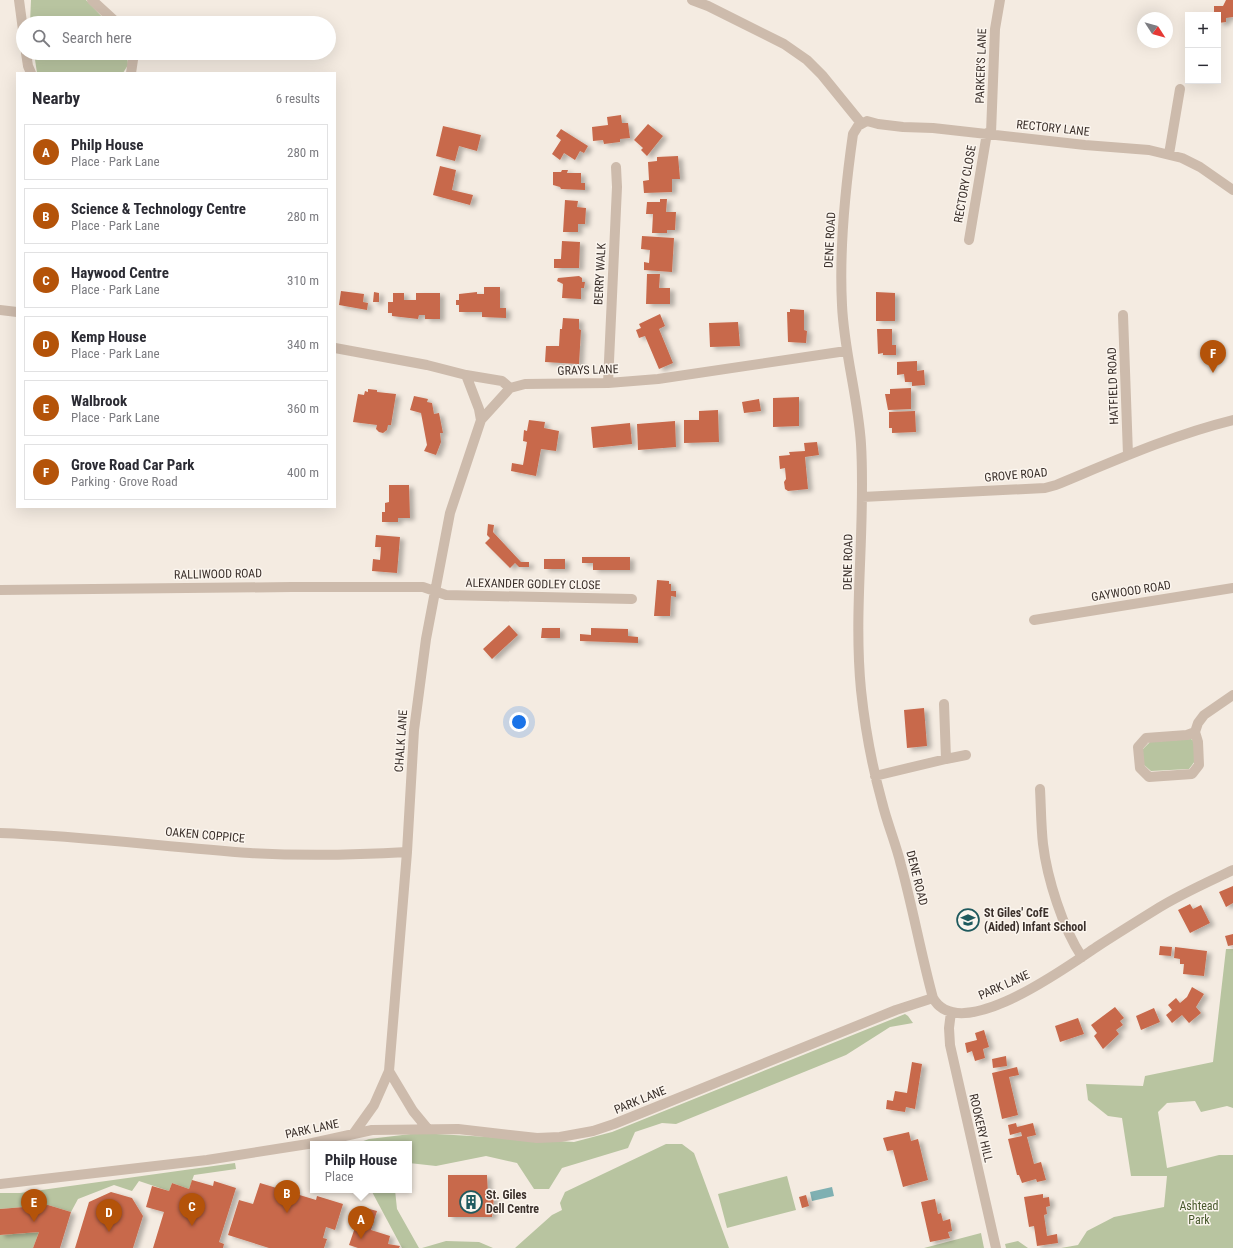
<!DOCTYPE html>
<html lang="en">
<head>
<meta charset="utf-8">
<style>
  :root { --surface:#fff; --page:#f2f2f3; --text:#2b2b33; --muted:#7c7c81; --line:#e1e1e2; --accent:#b45309 }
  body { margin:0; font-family:"Roboto Condensed",sans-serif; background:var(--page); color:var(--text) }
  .controls { position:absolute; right:12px; top:12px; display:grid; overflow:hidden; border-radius:0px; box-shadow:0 4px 16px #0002 }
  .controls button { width:36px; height:36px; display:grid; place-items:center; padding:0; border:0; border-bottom:1px solid var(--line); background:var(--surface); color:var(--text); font:20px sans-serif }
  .compass { position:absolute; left:1137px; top:12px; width:36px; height:36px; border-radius:50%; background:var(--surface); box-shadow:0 4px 16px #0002; rotate:126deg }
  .you { position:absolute; left:519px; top:722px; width:14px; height:14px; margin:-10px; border:3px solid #fff; border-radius:50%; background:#1a73e8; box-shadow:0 0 0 6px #1a73e833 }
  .badge { display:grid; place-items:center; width:26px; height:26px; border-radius:50%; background:var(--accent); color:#fff; font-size:13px; font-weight:700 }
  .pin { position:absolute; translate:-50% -33px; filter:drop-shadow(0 1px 2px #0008) }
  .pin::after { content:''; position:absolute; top:21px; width:14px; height:12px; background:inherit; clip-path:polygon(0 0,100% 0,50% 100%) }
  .popup { position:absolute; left:310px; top:1141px; width:102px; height:52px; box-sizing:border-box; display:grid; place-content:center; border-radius:0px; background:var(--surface); filter:drop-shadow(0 1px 3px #0005); font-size:13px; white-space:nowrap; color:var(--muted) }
  .popup b { font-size:15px; color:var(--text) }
  .popup::after { content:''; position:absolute; left:50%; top:100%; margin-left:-8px; border:8px solid transparent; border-top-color:var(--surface) }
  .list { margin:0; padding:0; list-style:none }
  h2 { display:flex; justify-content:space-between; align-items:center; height:52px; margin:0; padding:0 16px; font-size:17px }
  h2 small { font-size:13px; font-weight:400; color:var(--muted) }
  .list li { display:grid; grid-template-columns:26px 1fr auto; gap:12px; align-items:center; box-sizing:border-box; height:56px; margin:0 8px 8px; padding:0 8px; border:1px solid var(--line); border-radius:0px }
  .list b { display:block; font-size:15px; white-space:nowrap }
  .list p { margin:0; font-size:13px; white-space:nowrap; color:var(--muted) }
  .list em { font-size:13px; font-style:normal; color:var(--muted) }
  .icon { flex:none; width:22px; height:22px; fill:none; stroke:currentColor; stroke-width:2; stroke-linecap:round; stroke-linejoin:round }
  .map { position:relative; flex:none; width:1233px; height:1248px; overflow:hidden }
  .search { position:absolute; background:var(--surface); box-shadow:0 4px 16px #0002; left:16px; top:16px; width:320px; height:44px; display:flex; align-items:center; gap:10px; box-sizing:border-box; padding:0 14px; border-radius:22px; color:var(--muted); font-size:15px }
  .panel { position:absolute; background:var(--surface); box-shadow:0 4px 16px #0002; left:16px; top:72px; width:320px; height:436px; border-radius:0px }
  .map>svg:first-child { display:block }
  .green { fill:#b8c4a0 }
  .water { fill:#7fb0b2 }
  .building { fill:#c8694b; filter:url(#shadow) }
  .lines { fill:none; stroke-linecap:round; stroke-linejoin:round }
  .street { stroke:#cdbbac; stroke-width:10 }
  .labels { text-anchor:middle; stroke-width:3; stroke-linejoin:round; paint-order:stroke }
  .street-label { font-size:12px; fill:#3b302b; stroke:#fbf5ee }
  .poi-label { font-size:12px; font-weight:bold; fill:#3b302b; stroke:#fbf5ee; text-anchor:start }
  .park-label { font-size:12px; fill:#4a5a2e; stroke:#fbf5ee }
</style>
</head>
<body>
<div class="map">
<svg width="1233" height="1248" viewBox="0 0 1233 1248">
  <defs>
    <filter id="shadow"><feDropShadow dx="4.5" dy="2.5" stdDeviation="2" flood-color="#0004"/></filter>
  </defs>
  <rect width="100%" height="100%" fill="#f4ebe1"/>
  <!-- green -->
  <path class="green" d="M31,0H86L108,23H30Z
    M34,53H127L128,65L123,73H37Z
    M1191,739L1194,741L1195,761L1189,769L1151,771L1143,764L1142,750L1150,742Z
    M1226,949H1233V1108L1227,1106L1201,1112L1195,1101L1167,1103L1158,1112L1167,1168L1219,1155H1233V1248H1061L1078,1245L1087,1231L1114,1217L1164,1207L1167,1176H1131L1122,1118L1108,1116L1088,1100L1086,1084L1143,1086L1145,1076L1213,1062Z
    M905,1014L908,1016L913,1023L890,1027L846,1055L676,1124L662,1123L635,1132L628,1148L562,1168L549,1189H534L517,1163L486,1156L436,1166L409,1163V1144H355L369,1139L419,1133L574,1142L612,1132Z
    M666,1144H682L694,1153L729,1248H515L552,1215L562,1210L560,1203L565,1192Z
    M235,1163L236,1169L194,1175L189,1189L172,1183L169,1191L139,1181L132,1191L114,1185L78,1199L71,1212L48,1205L0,1209V1193H20Z
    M787,1176L796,1210L727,1228L718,1194Z
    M371,1190H395L397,1209L419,1248H402Z
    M39,1232L33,1248H0V1235Z
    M981,1233L984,1248H924Z
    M446,1241L479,1242L493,1248H422Z
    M1018,1241L1028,1248H1006L1005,1244Z"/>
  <!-- water -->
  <path class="water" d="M832,1187L834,1196L812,1201L810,1192Z"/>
  <!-- building -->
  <path class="building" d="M1226,0H1233V17L1226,18V22L1218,23V15H1214V6H1223Z
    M621,115L622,123H628L630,138L620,139V142L604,144L603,140L593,141L592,127L608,125L607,117Z
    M648,124L663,136L647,156L641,150L643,148L634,140Z
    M443,126L481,135L477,151L459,146L455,161L436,156Z
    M561,129L588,146L584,153L580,151L575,160L564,153L560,160L552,154L561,140L556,136Z
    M678,156L680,179H672V192L644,193L643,181L649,180L648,162L657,161V157Z
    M440,166L456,170L452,190L473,195L470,205L433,195Z
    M562,170H568L567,173H581V183H585V190L561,189L560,187L553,185V172H561Z
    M660,199H667L666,212H676L675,230H667V233H652L653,214H646L647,202H660Z
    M565,200L578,201L577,207L586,208L585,224H578V232H563Z
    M642,236L674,238L672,272L644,270V262L649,263L650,250L641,249Z
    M562,241L580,242L579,268H554V259H561Z
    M647,274H660L659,288H670V304H646Z
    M579,276L582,278V282H585L584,288H581V299L562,298L563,284L557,281L558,278Z
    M484,287H500V308H506V318L482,317V312H459V305H456V300H459V294L477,292V294H484Z
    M341,291L364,294L363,302L368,303L367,310L339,305Z
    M374,292L379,293V302H373Z
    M876,292L895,293V321H876Z
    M393,293H404V300H416V293H440V319H425V315H419L418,319L392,316V313H388V302H393Z
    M790,309L804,310V330L807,331L806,343L788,342L787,312H790Z
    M660,314L665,326L659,329L673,363L659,369L645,336L639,338L636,330L641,328L639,324Z
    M563,318L579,319V329L581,330L579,364L545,362L546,346H559L560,329H562Z
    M738,322L740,346L710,347L709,323Z
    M877,329H892V345H896V355H883V353L878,354Z
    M917,361V371L924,370L925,385L912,386V382H905L904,374L897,375V362Z
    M911,388V409L888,410L885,394H890V389Z
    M368,389L377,390V392L396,394L391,425H388L387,430L383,433L379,432L376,429L377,425L353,422L358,394L364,395L365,391L368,392Z
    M414,396L428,399L427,402L432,403L434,414L439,413L443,433H440L441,442L436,455L424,451L427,445L421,413L410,410Z
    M799,397V426L773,427V398Z
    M759,399L761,411L744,413L742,402Z
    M718,410L719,442L684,443V420H699V411Z
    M915,411L916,432L892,433V428H889V412Z
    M529,420L545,422L544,428L559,431L556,451L541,449L536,476L511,471L512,463L523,465L527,442L523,441L524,430L527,431Z
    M675,421L676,447L638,450L637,424Z
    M630,423L632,444L593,448L591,427Z
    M817,442L819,455L805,457L808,489L788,491L785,489L784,482L786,479L785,468L780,469L779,456L790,455L789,452L805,451L804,443Z
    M389,485H409L410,518H398V522H382V512H385V503L389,502Z
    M488,524L494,525L493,532L521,562H529V567H519L515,563L510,568L485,543L490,538L487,535Z
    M376,535L400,537L397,573L372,571L373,559L380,560L381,547H375Z
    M582,557H630V570H593V563H582Z
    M544,559H565V569H544Z
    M657,580L669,581V584H671V591H676V597L671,596L670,616H654Z
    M509,625L518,635L492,659L483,649Z
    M542,628H560V638H541Z
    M591,628L628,629V636L638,637V643L580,641V634L591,635Z
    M924,708L927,746L907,748L904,710Z
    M1233,886V903L1226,907L1219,892Z
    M1190,904L1193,909L1201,905L1210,923L1190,933L1178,910Z
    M1233,934V945L1228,946L1225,936Z
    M1160,946L1172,947L1171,956L1159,955Z
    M1175,947L1207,951L1204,976L1183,974L1184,964H1180V959L1174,958Z
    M1192,987L1204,994L1196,1007L1201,1013L1189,1023L1182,1015L1172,1023L1166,1015L1172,1010L1168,1005L1176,998L1180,1003L1187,997Z
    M1115,1007L1124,1018L1120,1021L1123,1025L1116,1030L1119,1034L1103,1049L1094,1036L1097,1033L1091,1025Z
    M1154,1008L1160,1022L1141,1030L1136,1016Z
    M1078,1018L1084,1034L1060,1042L1055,1026Z
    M984,1030L989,1047L983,1049L985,1058L975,1061L972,1051L967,1053L965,1043L977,1040L975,1033Z
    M1006,1056L1007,1066L993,1068L992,1059Z
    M912,1062L922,1064L915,1109L906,1107L905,1112L886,1109L887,1100L893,1101L895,1091L907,1093Z
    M1017,1067L1019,1075L1009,1077L1018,1115L1002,1119L992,1073Z
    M1016,1123L1017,1127L1033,1123L1036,1135L1027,1137L1034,1164L1041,1162L1046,1180L1037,1182L1036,1179L1022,1183L1019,1175H1017L1008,1139L1022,1136L1021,1132L1010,1135L1008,1125Z
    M909,1132L911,1141L918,1139L928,1180L903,1187L893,1150L887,1151L883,1138Z
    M448,1175H487L488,1195L494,1196L492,1217H448Z
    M192,1180L213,1186L214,1181L236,1188L219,1242L224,1244L223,1248H153L164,1212L146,1207L152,1186L169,1191L172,1183L189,1189Z
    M260,1183L316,1200L317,1196L343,1204L335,1230L326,1227L323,1238L327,1239L324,1248H269L228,1235L239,1200L253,1204Z
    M111,1192L132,1198L143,1216L133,1248H75L89,1202Z
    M1043,1194V1198L1049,1197L1050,1206L1046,1207L1047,1214L1044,1215L1047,1236L1057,1234L1058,1243L1037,1246L1034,1226L1029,1227L1024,1197Z
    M806,1195L809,1206L802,1208L799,1197Z
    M935,1199L938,1214L941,1213L943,1221L950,1219L952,1231L948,1232L950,1238L930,1242L921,1202Z
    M48,1205L71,1212L60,1248H33L39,1232L0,1235V1209Z
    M362,1207L377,1211L371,1230L390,1236L388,1244L400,1246L399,1248H358L349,1245Z"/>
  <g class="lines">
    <!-- street -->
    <path class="street" d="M19,0L23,30
      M92,0L117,23
      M692,0L708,6L784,44L807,60L822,75L861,123
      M26,53L28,66L31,73
      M131,73L134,53
      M991,133L995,29L1000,0
      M1169,154L1180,89
      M1233,190L1200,167L1182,158L1149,150L1085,145L933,128L903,127L878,124L867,121L858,126L853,134C845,190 839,248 842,305C844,352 858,397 861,444C866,526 853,608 861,690C865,728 872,766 882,802C887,823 896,844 901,865C913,909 921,954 933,998C960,1046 1068,966 1098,946C1118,933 1139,920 1160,907C1183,893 1208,882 1233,870
      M969,240L987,133
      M0,310L17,312
      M1123,315L1128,455
      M335,348L427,365L466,375L502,381L510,388
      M466,375L479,409L481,420
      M608,383L617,187L616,167
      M510,388L525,384L608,383L658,379L846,351
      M862,497L1045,488L1056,485C1114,461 1172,435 1233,420
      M0,590L292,587H423L446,595L632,599
      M1034,620L1233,588
      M1195,732L1187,735L1146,738L1138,747L1140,768L1149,777L1192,774L1199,765L1198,742L1195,732L1198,723L1204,715L1233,695
      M946,759L966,755
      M875,776L946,759L944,704
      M1040,789C1041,807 1041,826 1043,844C1047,878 1063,929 1082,957
      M0,833C84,836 167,847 250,853C302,856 356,855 407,852
      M951,1012L949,1028L950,1045L996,1248
      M427,1128L413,1111L389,1071L407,852L414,730L426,639L450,513L481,420L510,388
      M354,1133L374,1105L389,1071
      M0,1184L207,1160L308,1144L372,1130L458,1129L537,1138L560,1137L593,1131L614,1124L896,1010L933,998"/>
  </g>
  <!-- icons -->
  <defs>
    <g id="school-ring" transform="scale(1.15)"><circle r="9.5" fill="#fbf5ee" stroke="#1f5a5e" stroke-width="1.5"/><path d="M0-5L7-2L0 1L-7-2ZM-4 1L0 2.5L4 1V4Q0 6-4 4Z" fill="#1f5a5e"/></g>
    <g id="building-ring" transform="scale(1.15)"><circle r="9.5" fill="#fbf5ee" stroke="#1f5a5e" stroke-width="1.5"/><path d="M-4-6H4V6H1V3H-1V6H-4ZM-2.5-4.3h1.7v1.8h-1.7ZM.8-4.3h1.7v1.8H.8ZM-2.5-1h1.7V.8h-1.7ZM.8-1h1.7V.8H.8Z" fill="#1f5a5e"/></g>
  </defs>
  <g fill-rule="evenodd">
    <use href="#school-ring" x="968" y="920"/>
    <use href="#building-ring" x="471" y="1202"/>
  </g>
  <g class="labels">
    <!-- street labels -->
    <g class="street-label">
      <text transform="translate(981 66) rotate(-88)" y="4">PARKER'S LANE</text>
      <text transform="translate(1053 128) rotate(6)" y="4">RECTORY LANE</text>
      <text transform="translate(965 184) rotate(-80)" y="4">RECTORY CLOSE</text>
      <text transform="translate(830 240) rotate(-87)" y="4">DENE ROAD</text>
      <text transform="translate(600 274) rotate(-87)" y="4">BERRY WALK</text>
      <text transform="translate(588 370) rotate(-2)" y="4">GRAYS LANE</text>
      <text transform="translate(1113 386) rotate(-92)" y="4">HATFIELD ROAD</text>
      <text transform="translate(1016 475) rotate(-5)" y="4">GROVE ROAD</text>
      <text transform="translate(848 562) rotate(-89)" y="4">DENE ROAD</text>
      <text transform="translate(218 574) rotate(-1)" y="4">RALLIWOOD ROAD</text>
      <text transform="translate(533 584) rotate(1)" y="4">ALEXANDER GODLEY CLOSE</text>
      <text transform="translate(1131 591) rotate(-9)" y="4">GAYWOOD ROAD</text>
      <text transform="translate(401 741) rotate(-86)" y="4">CHALK LANE</text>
      <text transform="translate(205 835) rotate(5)" y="4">OAKEN COPPICE</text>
      <text transform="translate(917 878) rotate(76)" y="4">DENE ROAD</text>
      <text transform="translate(1004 985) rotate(-24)" y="4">PARK LANE</text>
      <text transform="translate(640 1100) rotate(-22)" y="4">PARK LANE</text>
      <text transform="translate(981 1128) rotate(77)" y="4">ROOKERY HILL</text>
      <text transform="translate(312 1129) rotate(-12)" y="4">PARK LANE</text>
    </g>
    <!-- poi labels -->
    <g class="poi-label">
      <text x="984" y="917">St Giles' CofE<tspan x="984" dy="14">(Aided) Infant School</tspan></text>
      <text x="486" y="1199">St. Giles<tspan x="486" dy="14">Dell Centre</tspan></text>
    </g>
    <!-- park labels -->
    <g class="park-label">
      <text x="1199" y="1210">Ashtead<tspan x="1199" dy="14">Park</tspan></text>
    </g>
  </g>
</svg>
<div class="controls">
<button>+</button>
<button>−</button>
</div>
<svg class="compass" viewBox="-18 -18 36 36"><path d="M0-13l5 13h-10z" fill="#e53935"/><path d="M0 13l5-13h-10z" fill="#7c7c81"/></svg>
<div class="you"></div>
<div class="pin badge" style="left:361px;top:1239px">A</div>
<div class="popup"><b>Philp House</b>Place</div>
<div class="pin badge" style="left:287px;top:1213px">B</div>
<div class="pin badge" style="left:192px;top:1226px">C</div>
<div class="pin badge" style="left:109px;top:1232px">D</div>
<div class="pin badge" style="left:34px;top:1222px">E</div>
<div class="pin badge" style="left:1213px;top:373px">F</div>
<div class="search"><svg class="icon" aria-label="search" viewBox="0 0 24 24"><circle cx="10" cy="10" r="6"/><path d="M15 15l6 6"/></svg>Search here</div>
<section class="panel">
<h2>Nearby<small>6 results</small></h2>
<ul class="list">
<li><span class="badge">A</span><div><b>Philp House</b><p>Place · Park Lane</p></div><em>280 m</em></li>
<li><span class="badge">B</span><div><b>Science &amp; Technology Centre</b><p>Place · Park Lane</p></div><em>280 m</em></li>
<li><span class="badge">C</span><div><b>Haywood Centre</b><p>Place · Park Lane</p></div><em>310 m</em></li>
<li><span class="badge">D</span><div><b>Kemp House</b><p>Place · Park Lane</p></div><em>340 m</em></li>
<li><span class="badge">E</span><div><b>Walbrook</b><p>Place · Park Lane</p></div><em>360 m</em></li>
<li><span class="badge">F</span><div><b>Grove Road Car Park</b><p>Parking · Grove Road</p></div><em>400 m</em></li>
</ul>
</section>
</div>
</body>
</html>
